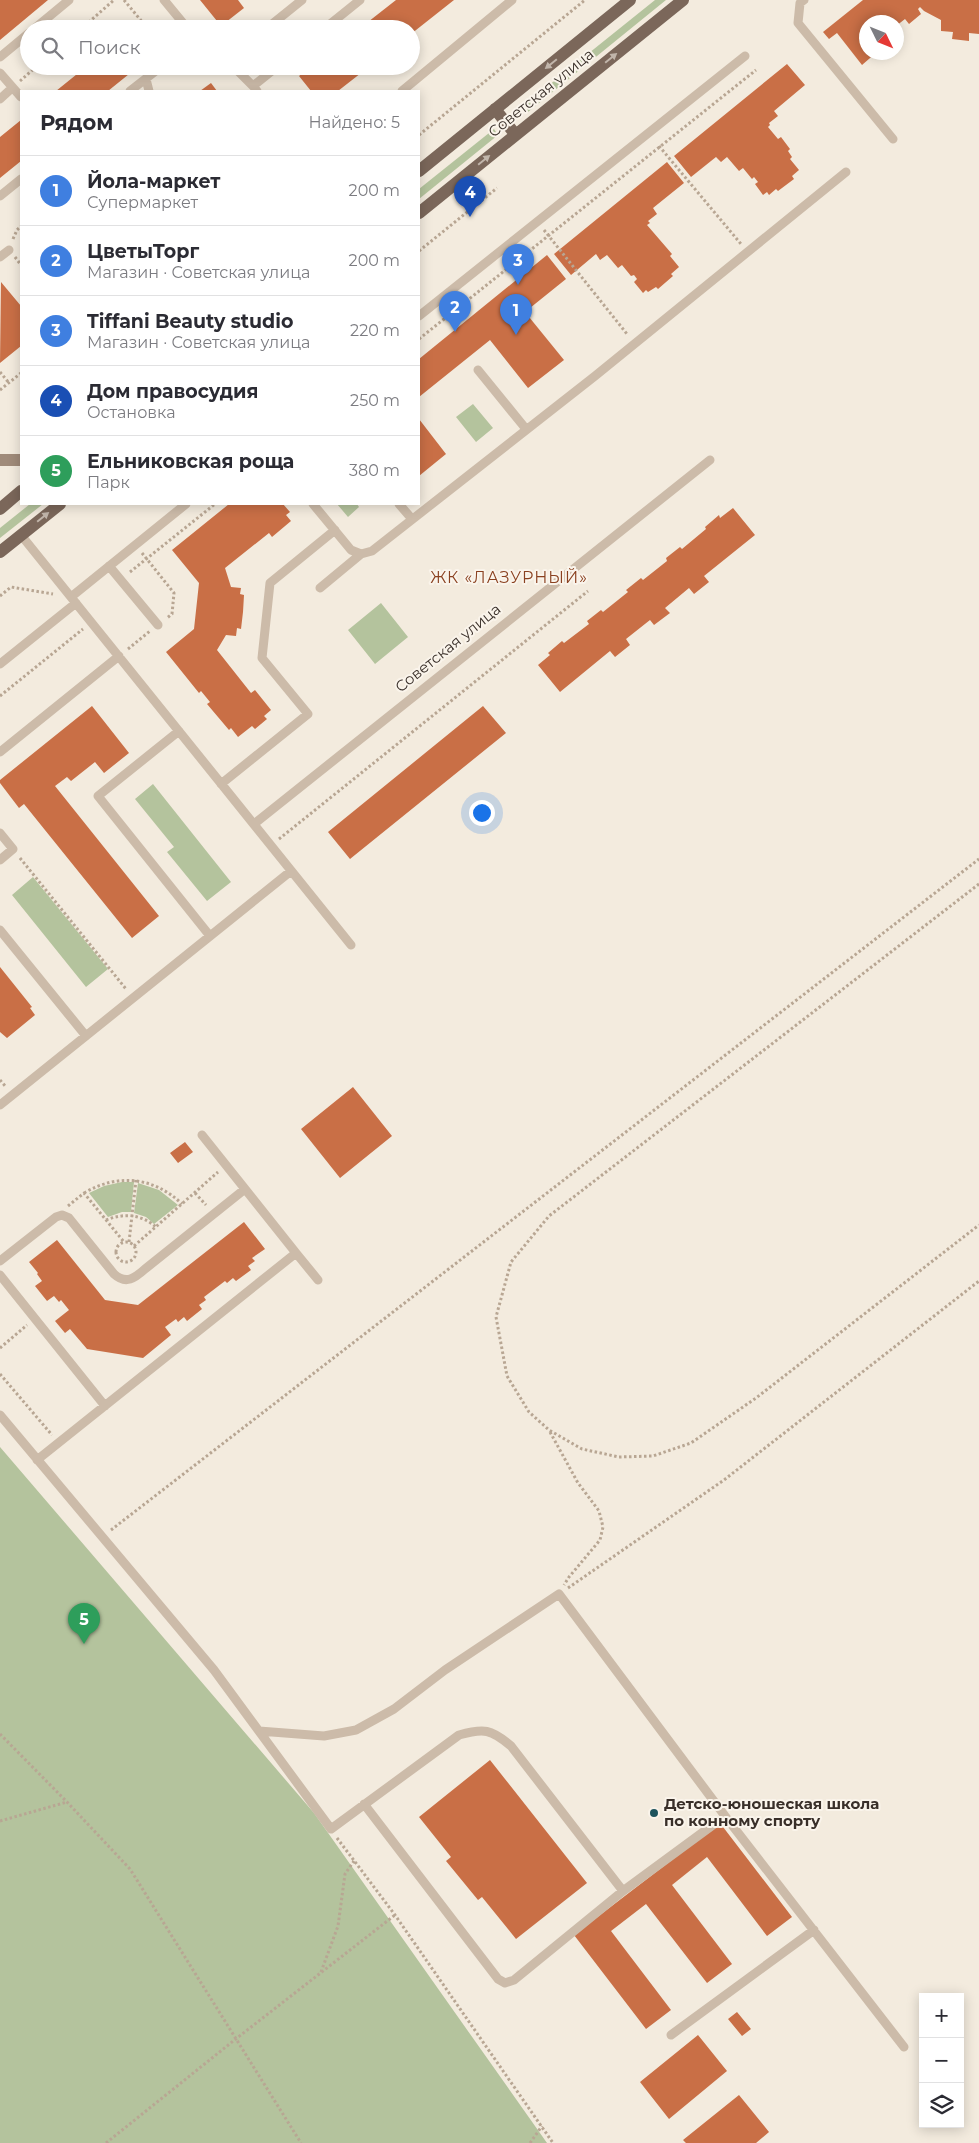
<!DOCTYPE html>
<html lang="ru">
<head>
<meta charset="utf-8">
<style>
  :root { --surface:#fff; --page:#f2f2f3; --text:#2b2b33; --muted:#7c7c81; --line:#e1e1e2; --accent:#1d535c }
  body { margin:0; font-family:Montserrat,sans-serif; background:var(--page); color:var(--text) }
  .controls { position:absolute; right:15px; bottom:15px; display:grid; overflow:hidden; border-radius:0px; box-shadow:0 2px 12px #0003 }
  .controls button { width:45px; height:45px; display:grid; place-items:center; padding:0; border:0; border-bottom:1px solid var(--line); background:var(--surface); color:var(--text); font:25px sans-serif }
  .compass { position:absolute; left:859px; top:15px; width:45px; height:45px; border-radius:50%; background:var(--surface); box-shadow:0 2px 12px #0003; rotate:133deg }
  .you { position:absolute; left:481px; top:812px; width:18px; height:18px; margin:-12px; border:4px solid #fff; border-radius:50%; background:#1a73e8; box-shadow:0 0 0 8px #1a73e833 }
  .badge { display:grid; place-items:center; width:32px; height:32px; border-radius:50%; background:var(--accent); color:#fff; font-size:16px; font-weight:700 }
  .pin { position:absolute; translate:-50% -41px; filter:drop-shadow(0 1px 2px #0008) }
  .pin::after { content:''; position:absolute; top:26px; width:18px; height:15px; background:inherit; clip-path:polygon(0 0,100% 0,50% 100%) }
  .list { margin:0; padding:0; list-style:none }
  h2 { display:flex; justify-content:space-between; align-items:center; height:65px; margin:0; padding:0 20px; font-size:21px }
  h2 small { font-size:16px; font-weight:400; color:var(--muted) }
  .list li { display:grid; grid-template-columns:32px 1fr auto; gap:15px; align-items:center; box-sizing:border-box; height:70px; padding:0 20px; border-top:1px solid var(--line) }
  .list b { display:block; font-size:19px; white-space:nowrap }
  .list p { margin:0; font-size:16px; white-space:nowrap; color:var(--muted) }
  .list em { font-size:16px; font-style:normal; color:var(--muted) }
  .icon { flex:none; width:28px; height:28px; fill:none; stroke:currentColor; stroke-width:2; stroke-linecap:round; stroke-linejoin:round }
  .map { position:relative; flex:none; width:979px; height:2143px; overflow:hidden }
  .search { position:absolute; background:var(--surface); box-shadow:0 2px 12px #0003; left:20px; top:20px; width:400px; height:55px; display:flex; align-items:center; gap:12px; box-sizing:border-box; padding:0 18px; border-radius:28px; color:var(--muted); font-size:19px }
  .panel { position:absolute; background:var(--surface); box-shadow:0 2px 12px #0003; left:20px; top:90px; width:400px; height:415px; border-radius:0px }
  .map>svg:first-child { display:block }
  .green { fill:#b4c39d }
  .building { fill:#c96f46 }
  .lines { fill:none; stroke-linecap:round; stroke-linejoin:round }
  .path { stroke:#b8a693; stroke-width:3; stroke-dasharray:2.5 2.5; stroke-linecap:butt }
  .lane { stroke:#ccbba9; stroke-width:9 }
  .secondary { stroke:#a08b7a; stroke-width:12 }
  .primary { stroke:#7b675a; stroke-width:12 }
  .oneway { fill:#c1b5aa }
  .poi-dot { fill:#1d535c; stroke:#faf4eb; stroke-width:2 }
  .labels { text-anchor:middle; stroke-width:4; stroke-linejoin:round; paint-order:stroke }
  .street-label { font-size:15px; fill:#392f29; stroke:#faf4eb }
  .poi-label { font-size:15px; font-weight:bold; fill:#392f29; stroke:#faf4eb; text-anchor:start }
  .neighbourhood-label { font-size:16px; letter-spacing:1px; fill:#8a4120; stroke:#faf4eb }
</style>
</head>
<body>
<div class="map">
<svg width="979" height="2143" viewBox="0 0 979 2143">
  <rect width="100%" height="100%" fill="#f3ebde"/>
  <!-- green -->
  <path class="green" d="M655,0H666L528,112L523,106Z
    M494,129L498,135L419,199V189Z
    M473,404L493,428L476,442L456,417Z
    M30,504H43L0,538V528Z
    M337,504H357L359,507L348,517Z
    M381,603L408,637L375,664L348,630Z
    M153,784L231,882L207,901L167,852L174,847L135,799Z
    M33,877L108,969L86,987L12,895Z
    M122,1182H134L131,1212H122L108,1217L89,1193L104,1186Z
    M138,1183L159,1190L178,1205L154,1224L146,1217L134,1213Z
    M0,1447L314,1813L547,2143H0Z"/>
  <!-- building -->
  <path class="building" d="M0,0H48L0,40Z
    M200,0H238L244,8L221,26Z
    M396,0H454L411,34V29H359Z
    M863,0H979V34L969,33V41L952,39L953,32L941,31V20L924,11L920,7L918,9L921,14L909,24L905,19L896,26V22H866V52H877L862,65L837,33L829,39L823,32Z
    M787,64L805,85L774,111L778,116L769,123L770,125L768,127L778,139L781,137L790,149L788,151L792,157L790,159L799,170L792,176L794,179L778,191L776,189L769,195L767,192L763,195L755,184L758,182L754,177L752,179L743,168L739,171L727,157L721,162L716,157L691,177L674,156Z
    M87,66H139L108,91H56Z
    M311,66H370L338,91H311L299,76Z
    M211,83L217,91H200Z
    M21,120V161L0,178V137Z
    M667,162L684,183L653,208L657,214L648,221L650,223L647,225L672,254L670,256L679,267L671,274L673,276L658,289L656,287L648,292L646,290L643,293L634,282L637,279L634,275L631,276L622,265L618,268L607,255L600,260L596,254L571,275L554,254Z
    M547,255L566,279L525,312L564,360L528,388L490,340L419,397V359Z
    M1,282L21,306V346L0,363Z
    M419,419L446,454L419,476Z
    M229,504H283L290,512L286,515L291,521L272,537L269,533L225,568L231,587L241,588L240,594L244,595L243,612L241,629L237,628L236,636L226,635L217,650L251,693L255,690L271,710L264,716L267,719L255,729L252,726L238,737L231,728L229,730L207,704L210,702L201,691L199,693L166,652L194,629L199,583L172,550Z
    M733,508L755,535L704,576L709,582L694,594L689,588L665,608L670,613L654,625L650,620L626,639L630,645L615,657L610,651L560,692L538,665L550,655L548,653L562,641L564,643L589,624L587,621L601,610L603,612L628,592L626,590L641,578L643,580L667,561L666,558L680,547L682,549L706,529L705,527L719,515L720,518Z
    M92,706L129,753L104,773L95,762L71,781L67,777L55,786L159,916L132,938L24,804L19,808L0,783V780Z
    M483,706L506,733L350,859L328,832Z
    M0,967L32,1007L30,1008L35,1015L7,1038L0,1032Z
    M353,1087L392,1136L340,1178L301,1129Z
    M185,1142L193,1152L178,1163L170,1153Z
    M244,1222L265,1249L252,1258L255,1261L248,1266L251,1270L236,1281L233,1278L227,1283L225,1281L204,1297L206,1300L199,1305L202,1309L187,1321L184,1317L178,1322L176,1319L165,1327L171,1335L143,1358L87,1349L70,1329L65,1333L55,1321L69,1310L61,1300L59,1302L54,1296L47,1301L35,1286L42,1281L37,1274L38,1273L29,1262L57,1240L105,1300L138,1305Z
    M490,1760L587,1883L516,1939L482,1897L478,1900L446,1861L451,1857L419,1817Z
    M720,1823L792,1917L767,1936L707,1857L672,1885L732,1964L707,1983L646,1904L611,1931L671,2010L646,2029L574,1935Z
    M737,2012L751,2029L742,2036L728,2019Z
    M698,2035L727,2071L669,2119L640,2082Z
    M739,2095L769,2132L756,2143H686L683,2140Z"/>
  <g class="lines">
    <!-- path -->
    <path class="path" d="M124,0L148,29
      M81,29L114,0
      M20,81L37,66
      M419,135L585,0
      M659,146L741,244
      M544,230L627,334
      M13,239L17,230L21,226
      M419,251L497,188
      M15,257L21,265
      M419,339L756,70
      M0,372L9,383
      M0,390L21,373
      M142,553L174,593L172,614L167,618
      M130,572L215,504
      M0,596L11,587L53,594
      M128,649L150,631
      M0,696L83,629
      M279,839L588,591
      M20,858L126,989
      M979,884L549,1216L511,1262L496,1317L507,1376L529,1412L549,1430L582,1449L619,1457L653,1456L691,1443L756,1398L979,1225
      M0,1080L6,1087
      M84,1193C118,1173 154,1177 182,1204
      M195,1193L206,1205
      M68,1206L84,1193L124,1242
      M106,1220C124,1213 141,1214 156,1227
      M129,1242L136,1180
      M116 1252a10 10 0 1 1 20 0a10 10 0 1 1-20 0Z
      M134,1246L218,1172
      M0,1348L27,1325
      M0,1374L52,1435
      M550,1432L578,1483L599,1511L603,1527L600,1540L569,1577L564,1585
      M111,1530L979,859
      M568,1588L724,1480L979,1281
      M0,1734L67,1802L130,1869L301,2143
      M0,1821L67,1802
      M337,1838L395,1915L553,2143
      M321,1972L338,1926L345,1874L354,1861
      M106,2143L237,2038L395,1915
      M530,2143L542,2126"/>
    <!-- lane -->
    <path class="lane" d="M164,0L188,29
      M804,0L800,3L798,23L893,139
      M34,29L69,0
      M266,29L302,0
      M324,29L360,0
      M0,57L29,33
      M233,66L253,86
      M0,73L21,97
      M146,79L149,91
      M130,91L162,66
      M257,91L253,86L278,66
      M402,91L512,0
      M0,99L12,88
      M0,196L21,179
      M0,257L9,250
      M419,316L745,56
      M478,370L526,429
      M313,504L351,550L361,554L372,551L595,376L846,172
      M399,504L412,519
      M21,535L351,945
      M109,566L158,625
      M320,588L361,554
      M71,597L186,504
      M0,664L76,603
      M179,731L98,796L210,936
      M0,752L119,656
      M221,784L308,714L262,658L270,583L335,530
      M254,824L710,460
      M0,833L13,849L0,860
      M0,930L86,1036
      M0,1105L291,871
      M296,1253L318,1280
      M0,1261L56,1217L62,1215L69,1218L114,1274C126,1285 135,1278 145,1269L245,1189
      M0,1275L105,1406
      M0,1415L214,1670L331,1829L459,1735C484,1728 491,1729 511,1746L623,1891
      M37,1460L296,1253L202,1135
      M259,1731L324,1736L356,1730L394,1709L445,1670L559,1594L725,1816
      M364,1804L498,1979L505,1983L514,1980L623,1891L725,1816L904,2047
      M671,2035L814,1930"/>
    <!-- secondary -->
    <path class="secondary" d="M0,460H21"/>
    <!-- primary -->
    <path class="primary" d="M495,109L515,134
      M419,171L630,0
      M419,213L683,0
      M0,509L21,491
      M0,552L60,504"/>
  </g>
  <!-- one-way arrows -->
  <defs><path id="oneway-solid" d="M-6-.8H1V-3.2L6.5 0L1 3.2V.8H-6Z" transform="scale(1.25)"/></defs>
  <g class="oneway">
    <use href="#oneway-solid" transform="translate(611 58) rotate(-39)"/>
    <use href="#oneway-solid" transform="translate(551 64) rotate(141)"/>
    <use href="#oneway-solid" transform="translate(484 160) rotate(-39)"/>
    <use href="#oneway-solid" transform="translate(43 517) rotate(-39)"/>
  </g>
  <!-- markers -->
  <circle class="poi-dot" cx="654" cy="1813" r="5"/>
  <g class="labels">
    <!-- street labels -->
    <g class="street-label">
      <text transform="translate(541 93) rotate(-39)" y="5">Советская улица</text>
      <text transform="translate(448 648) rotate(-39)" y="5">Советская улица</text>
    </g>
    <!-- poi labels -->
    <g class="poi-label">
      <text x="664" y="1809">Детско-юношеская школа<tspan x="664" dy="17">по конному спорту</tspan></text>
    </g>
    <!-- neighbourhood labels -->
    <g class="neighbourhood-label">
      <text x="509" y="583">ЖК «ЛАЗУРНЫЙ»</text>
    </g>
  </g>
</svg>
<div class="controls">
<button>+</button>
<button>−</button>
<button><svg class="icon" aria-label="layers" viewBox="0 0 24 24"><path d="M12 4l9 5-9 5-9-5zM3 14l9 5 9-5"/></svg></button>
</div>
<svg class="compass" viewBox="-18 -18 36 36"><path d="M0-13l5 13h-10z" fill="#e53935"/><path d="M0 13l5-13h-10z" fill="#7c7c81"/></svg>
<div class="you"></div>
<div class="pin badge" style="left:516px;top:335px;background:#3f7fe0">1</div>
<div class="pin badge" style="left:455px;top:332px;background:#3f7fe0">2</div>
<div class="pin badge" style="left:518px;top:285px;background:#3f7fe0">3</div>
<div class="pin badge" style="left:470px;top:217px;background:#1a4fb4">4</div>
<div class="pin badge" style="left:84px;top:1644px;background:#2e9e5b">5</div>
<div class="search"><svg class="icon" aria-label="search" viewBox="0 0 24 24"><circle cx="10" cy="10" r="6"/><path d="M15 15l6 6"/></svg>Поиск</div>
<section class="panel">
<h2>Рядом<small>Найдено: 5</small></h2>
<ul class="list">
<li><span class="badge" style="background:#3f7fe0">1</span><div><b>Йола-маркет</b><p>Супермаркет</p></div><em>200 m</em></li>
<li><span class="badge" style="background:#3f7fe0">2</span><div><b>ЦветыТорг</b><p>Магазин · Советская улица</p></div><em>200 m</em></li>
<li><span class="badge" style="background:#3f7fe0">3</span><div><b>Tiffani Beauty studio</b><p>Магазин · Советская улица</p></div><em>220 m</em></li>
<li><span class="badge" style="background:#1a4fb4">4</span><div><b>Дом правосудия</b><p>Остановка</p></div><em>250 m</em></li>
<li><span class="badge" style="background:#2e9e5b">5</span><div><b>Ельниковская роща</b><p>Парк</p></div><em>380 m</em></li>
</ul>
</section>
</div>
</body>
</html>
